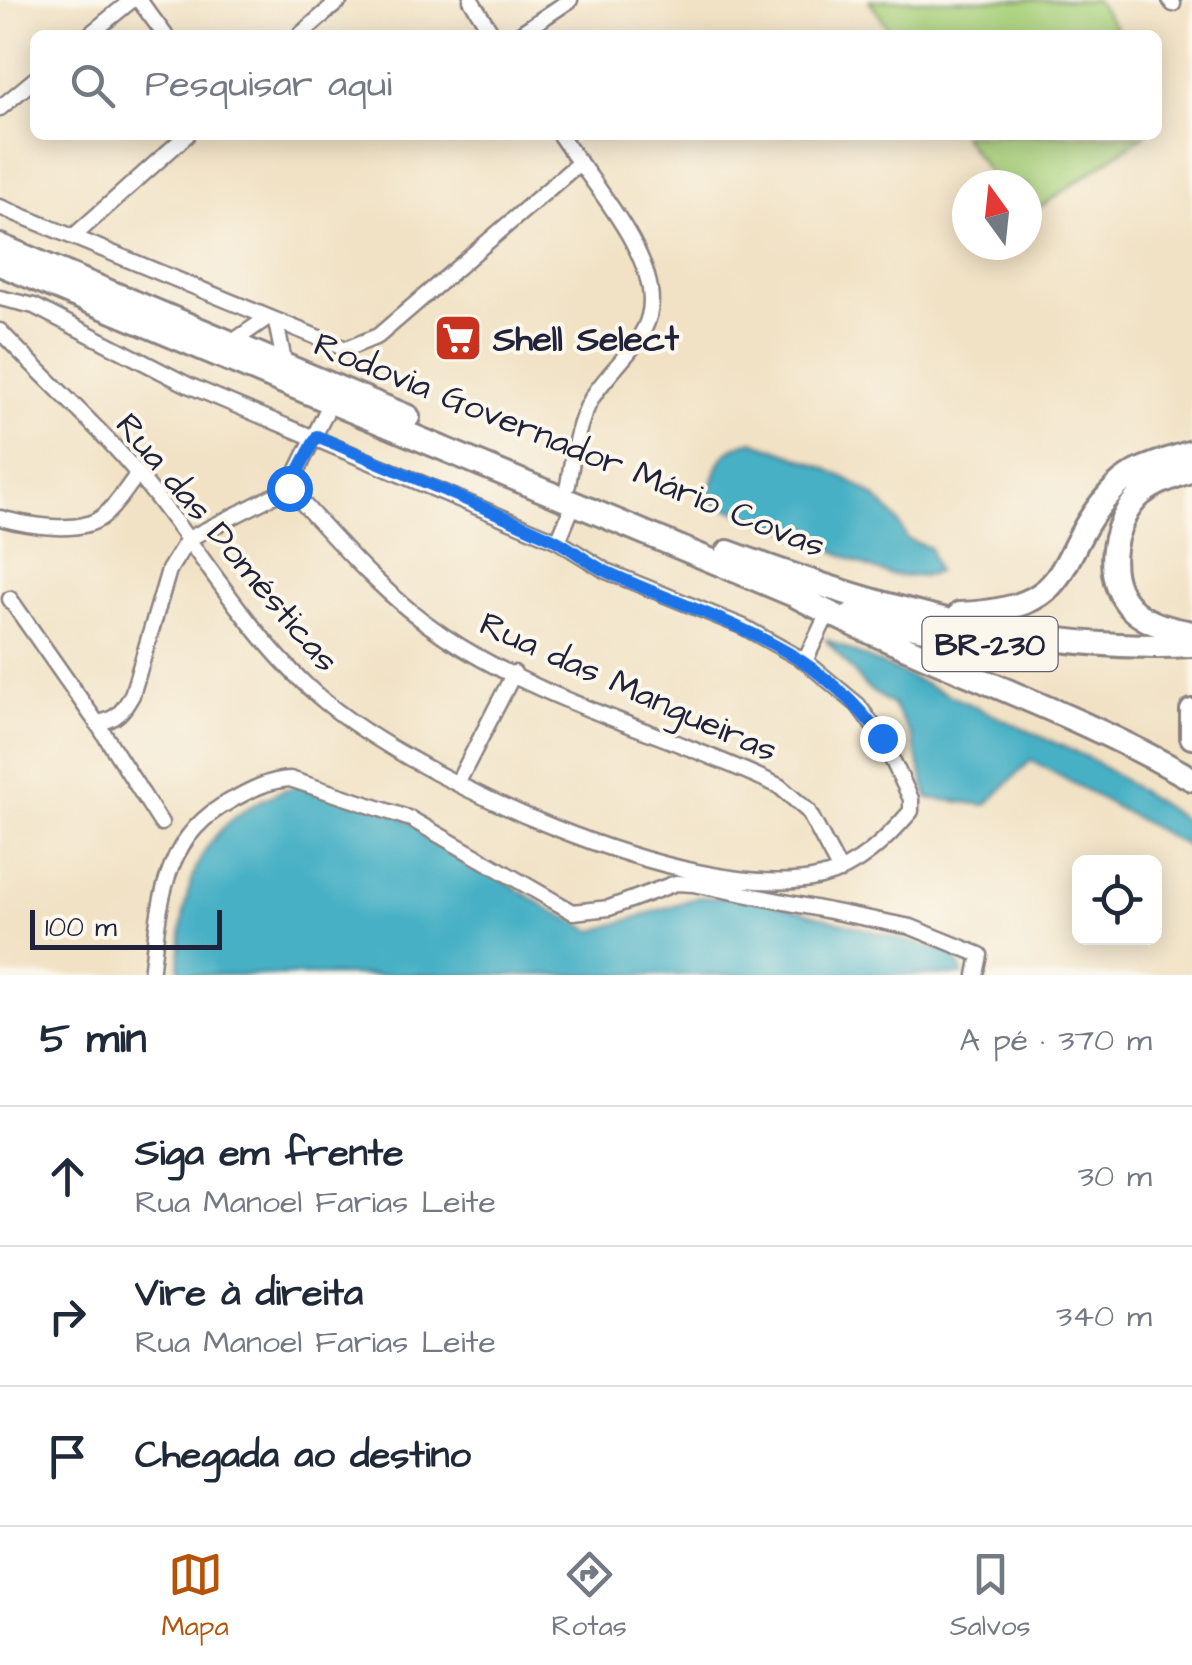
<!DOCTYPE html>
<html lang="pt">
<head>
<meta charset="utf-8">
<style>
  :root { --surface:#fff; --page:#f2f2f3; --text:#1f2937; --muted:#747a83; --line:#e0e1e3; --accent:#b45309 }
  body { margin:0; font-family:"Architects Daughter",sans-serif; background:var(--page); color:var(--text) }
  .controls { position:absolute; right:30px; bottom:30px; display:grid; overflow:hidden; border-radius:15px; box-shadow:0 5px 25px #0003 }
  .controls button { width:90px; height:90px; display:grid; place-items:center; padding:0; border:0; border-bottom:2px solid var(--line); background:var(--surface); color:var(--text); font:50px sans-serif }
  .compass { position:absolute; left:952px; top:170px; width:90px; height:90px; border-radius:50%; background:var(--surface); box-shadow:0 5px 25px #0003; rotate:345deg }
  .scale { position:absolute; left:30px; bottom:25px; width:192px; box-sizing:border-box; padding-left:10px; border:5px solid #22223b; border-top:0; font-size:28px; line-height:35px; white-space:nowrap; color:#22223b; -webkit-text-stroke:8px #fbf7ec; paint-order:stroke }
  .stop { position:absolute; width:30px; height:30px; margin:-22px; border:8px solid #1a73e8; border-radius:50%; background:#fff }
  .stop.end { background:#1a73e8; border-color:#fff; box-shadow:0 2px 10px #0008 }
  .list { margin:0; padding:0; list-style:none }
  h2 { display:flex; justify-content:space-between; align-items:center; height:130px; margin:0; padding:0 40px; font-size:42px }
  h2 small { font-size:32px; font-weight:400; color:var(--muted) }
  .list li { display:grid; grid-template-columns:65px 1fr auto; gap:30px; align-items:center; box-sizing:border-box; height:140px; padding:0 40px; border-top:2px solid var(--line) }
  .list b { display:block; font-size:38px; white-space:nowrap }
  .list p { margin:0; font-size:32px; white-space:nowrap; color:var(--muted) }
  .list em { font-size:32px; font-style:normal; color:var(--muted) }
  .icon { flex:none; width:55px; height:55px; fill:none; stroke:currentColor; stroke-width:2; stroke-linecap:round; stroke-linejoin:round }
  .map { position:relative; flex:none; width:1192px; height:975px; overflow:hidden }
  .search { position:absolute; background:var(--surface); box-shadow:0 5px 25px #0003; left:30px; right:30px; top:30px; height:110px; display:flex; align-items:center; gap:25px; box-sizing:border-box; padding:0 35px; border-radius:15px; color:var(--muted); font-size:38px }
  .sheet { height:550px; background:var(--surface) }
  nav { display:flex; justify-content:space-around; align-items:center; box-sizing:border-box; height:140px; border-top:2px solid var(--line); background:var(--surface); font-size:28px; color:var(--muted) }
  nav a { display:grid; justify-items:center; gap:5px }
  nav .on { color:var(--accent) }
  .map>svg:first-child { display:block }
  .green { fill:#a9d17c; stroke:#667a5c; stroke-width:2.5 }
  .water { fill:#46b0c5; stroke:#346980; stroke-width:2.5 }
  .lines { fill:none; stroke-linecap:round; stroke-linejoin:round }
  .minor-casing { stroke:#8a8280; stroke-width:19 }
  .trunk-casing { stroke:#8a8280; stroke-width:28 }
  .minor { stroke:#fff; stroke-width:14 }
  .trunk { stroke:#fff; stroke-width:22 }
  .route { stroke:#1a73e8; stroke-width:12 }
  .labels { text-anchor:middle; stroke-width:8; stroke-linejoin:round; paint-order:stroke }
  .shield { fill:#fbf7ec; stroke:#636270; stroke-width:2.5 }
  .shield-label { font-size:32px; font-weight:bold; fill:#22223b }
  .poi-label { font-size:35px; font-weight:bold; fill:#22223b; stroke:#fbf7ec; text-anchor:start }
  .street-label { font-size:35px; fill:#22223b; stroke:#fbf7ec }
</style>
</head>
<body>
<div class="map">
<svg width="1192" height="975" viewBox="0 0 1192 975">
  <rect width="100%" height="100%" fill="#fbf7ec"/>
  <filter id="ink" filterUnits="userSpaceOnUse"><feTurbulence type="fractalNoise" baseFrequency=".01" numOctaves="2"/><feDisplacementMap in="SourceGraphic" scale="20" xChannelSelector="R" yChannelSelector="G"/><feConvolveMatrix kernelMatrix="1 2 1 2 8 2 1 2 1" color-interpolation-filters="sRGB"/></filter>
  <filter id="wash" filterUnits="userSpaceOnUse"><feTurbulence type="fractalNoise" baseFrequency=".0048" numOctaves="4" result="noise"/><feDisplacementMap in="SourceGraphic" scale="40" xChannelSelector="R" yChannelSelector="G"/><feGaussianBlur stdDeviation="2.25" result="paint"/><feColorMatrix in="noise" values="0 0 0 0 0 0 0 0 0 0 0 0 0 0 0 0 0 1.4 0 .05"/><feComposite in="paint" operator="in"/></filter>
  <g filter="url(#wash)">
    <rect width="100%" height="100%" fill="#f1e2c5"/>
    <!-- green -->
    <path class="green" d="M869,0H1096L1121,35H893Z
      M962,135H1145L1027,216V185H997Z"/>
    <!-- water -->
    <path class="water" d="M753,441C807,461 884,482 907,539L930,548L937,572C889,589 846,554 804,536C772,524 739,513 707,501C719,468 714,450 753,441Z
      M825,639L1091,759L1192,825V849L1031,760L986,805L928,798L912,737L893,705L867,688Z
      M303,784L397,814L549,909L594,931L699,897L754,898L954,954L963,975H179C181,876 200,815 303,784Z"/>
  </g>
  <g filter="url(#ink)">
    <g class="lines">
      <!-- minor casing -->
      <g class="minor-casing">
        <path id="minor" d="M139,0L165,35
          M471,0L493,35
          M1170,0L1173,4
          M89,35L132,0
          M300,35L340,0
          M518,35L570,0
          M0,108L35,79
          M560,135C588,178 664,261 649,316C641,347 608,371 592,398C577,424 573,455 568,485
          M0,207L346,349L378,336L579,163
          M75,235L187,135
          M0,298L34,306L188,385L558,541L606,571L744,627L805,661L858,705L882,738L911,799V811C887,839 858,868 821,877C694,908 399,774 307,686C242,625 198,547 142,479C99,426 46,380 0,331
          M276,322L285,366
          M231,343L267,318
          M289,488C337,541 384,596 444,636C546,704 670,734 779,786L808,811L840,871
          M0,518C26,525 79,535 102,517C116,507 127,487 138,474
          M188,539L289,488L331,402
          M558,541L574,503
          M10,599L97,723C117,720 123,711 132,695L169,570L188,539
          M805,661L828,613
          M97,723L161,823
          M458,782L514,673
          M151,975C160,905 161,837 232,800C250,790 269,780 290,779L411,819L573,912L609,908L676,883L693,884L911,927L980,955L976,975"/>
      </g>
      <!-- trunk casing -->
      <g class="trunk-casing">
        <path id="trunk" d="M0,246L408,417
          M0,264L794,595C923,663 1065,706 1192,779
          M1192,470C1173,477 1151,484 1137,498C1110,528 1102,582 1134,611C1150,625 1172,629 1192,633
          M728,552C875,607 1034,653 1192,645
          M854,613L994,645
          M960,614C1085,609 1050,553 1116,487C1136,467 1166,461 1192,452
          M1192,711V737"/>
      </g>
      <!-- minor -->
      <use href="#minor" class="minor"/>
      <!-- trunk -->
      <use href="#trunk" class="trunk"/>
    </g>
  </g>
  <g class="lines" filter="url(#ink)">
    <!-- route -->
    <path class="route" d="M289,488L317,436C396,471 477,503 555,540C573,549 588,563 607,572C711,620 811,639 882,738"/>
  </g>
  <!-- icons -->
  <defs>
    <g id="supermarket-square" transform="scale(2.5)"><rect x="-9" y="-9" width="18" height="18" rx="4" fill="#c8321e" stroke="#fbf7ec"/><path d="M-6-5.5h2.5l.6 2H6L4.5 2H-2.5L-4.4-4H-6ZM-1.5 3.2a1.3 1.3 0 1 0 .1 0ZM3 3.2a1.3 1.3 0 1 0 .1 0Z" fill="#fff"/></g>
  </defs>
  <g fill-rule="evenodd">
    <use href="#supermarket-square" x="458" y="338"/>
  </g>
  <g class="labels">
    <!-- shield labels -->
    <rect class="shield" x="922.5" y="617" width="135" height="54" rx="8"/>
    <g class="shield-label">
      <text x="990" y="655">BR-230</text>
    </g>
    <!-- poi labels -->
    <g class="poi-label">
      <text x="493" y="350">Shell Select</text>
    </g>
    <!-- street labels -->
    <g class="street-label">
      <text transform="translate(570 444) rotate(22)" y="12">Rodovia Governador Mário Covas</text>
      <text transform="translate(228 542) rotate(50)" y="12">Rua das Domésticas</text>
      <text transform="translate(629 686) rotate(24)" y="12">Rua das Mangueiras</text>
    </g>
  </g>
</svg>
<div class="controls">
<button><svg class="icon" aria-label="locate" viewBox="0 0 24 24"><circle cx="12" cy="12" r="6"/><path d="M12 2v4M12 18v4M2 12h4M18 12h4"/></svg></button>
</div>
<svg class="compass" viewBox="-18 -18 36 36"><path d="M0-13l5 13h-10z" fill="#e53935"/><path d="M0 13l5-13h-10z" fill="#747a83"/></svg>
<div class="scale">100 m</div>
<div class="stop" style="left:289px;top:488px"></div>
<div class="stop end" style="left:882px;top:738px"></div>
<div class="search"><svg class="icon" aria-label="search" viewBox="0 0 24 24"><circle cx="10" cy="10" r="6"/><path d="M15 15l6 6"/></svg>Pesquisar aqui</div>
</div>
<section class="sheet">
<h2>5 min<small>A pé · 370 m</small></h2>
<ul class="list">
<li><svg class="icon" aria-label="ahead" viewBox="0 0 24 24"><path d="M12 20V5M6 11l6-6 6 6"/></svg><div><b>Siga em frente</b><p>Rua Manoel Farias Leite</p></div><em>30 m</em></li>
<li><svg class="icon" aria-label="right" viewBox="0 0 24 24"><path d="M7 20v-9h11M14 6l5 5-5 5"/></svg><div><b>Vire à direita</b><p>Rua Manoel Farias Leite</p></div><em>340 m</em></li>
<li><svg class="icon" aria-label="arrive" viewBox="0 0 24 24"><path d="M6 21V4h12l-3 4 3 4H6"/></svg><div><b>Chegada ao destino</b></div></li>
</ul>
</section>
<nav>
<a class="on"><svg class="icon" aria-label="map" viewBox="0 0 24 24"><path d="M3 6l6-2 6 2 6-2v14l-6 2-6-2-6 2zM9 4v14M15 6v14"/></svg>Mapa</a>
<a><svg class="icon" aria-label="directions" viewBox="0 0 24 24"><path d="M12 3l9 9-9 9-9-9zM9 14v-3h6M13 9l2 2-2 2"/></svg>Rotas</a>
<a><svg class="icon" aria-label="saved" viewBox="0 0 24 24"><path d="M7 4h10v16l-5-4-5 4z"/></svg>Salvos</a>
</nav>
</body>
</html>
